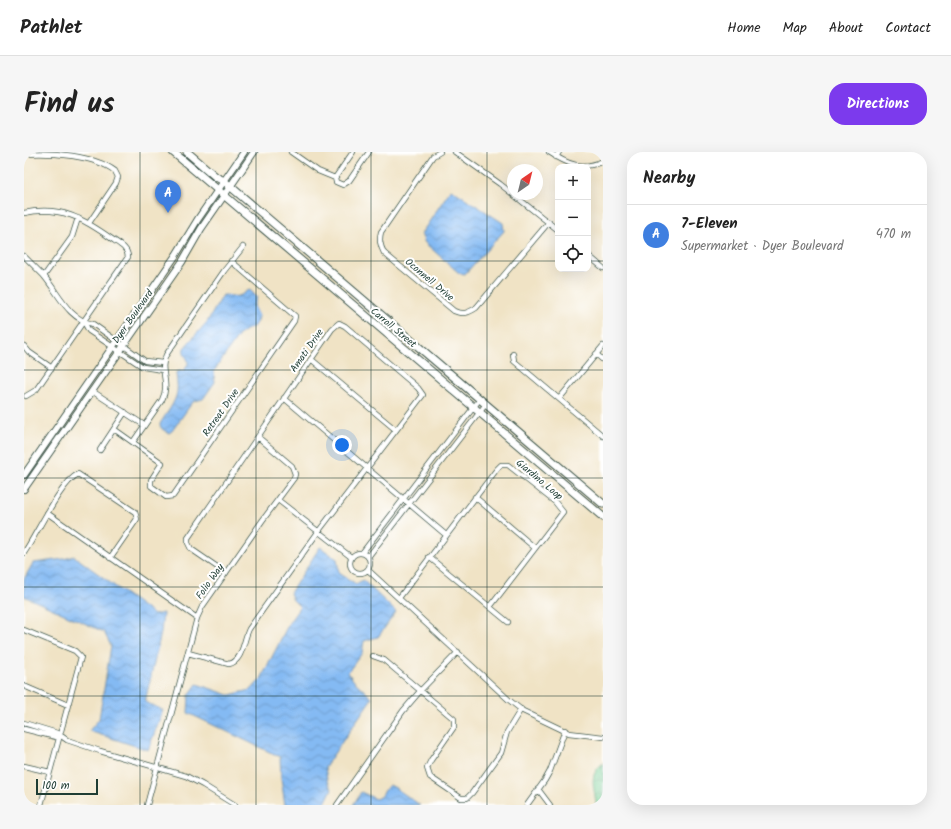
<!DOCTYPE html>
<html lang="en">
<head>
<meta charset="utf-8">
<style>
  :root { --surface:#fff; --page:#f6f6f6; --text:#222; --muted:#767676; --line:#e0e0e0; --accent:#7c3aed }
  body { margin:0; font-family:Kalam,sans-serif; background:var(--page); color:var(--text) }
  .controls { position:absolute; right:12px; top:12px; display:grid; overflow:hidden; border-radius:8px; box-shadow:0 4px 16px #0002 }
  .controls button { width:36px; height:36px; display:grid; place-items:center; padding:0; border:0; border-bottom:1px solid var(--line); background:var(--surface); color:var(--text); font:20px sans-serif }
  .compass { position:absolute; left:483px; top:12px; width:36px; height:36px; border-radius:50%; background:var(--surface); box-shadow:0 4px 16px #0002; rotate:35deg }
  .scale { position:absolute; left:12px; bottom:10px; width:62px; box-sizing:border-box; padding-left:4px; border:2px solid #1f3d34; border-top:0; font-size:11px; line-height:14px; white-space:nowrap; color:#1f3d34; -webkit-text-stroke:3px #fff; paint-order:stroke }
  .you { position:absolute; left:318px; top:293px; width:14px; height:14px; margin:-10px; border:3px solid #fff; border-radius:50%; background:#1a73e8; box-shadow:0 0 0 6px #1a73e833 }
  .badge { display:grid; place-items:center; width:26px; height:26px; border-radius:50%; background:var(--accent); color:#fff; font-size:13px; font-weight:700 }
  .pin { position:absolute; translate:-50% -33px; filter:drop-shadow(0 1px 2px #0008) }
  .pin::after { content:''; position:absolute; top:21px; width:14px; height:12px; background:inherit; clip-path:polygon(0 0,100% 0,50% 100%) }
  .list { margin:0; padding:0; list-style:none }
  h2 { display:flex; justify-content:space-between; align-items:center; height:52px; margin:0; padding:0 16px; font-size:17px }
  h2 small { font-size:13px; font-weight:400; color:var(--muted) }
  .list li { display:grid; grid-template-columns:26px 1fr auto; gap:12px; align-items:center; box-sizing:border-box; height:60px; padding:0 16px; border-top:1px solid var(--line) }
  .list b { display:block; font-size:15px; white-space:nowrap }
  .list p { margin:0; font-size:13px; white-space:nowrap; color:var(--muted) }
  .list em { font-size:13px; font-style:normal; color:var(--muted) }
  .icon { flex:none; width:22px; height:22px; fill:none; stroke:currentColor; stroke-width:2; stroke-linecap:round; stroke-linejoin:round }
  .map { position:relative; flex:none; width:579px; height:653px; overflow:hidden; border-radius:16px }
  header { display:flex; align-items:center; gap:24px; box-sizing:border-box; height:56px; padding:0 20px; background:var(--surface); border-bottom:1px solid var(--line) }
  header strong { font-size:19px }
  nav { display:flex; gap:22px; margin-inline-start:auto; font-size:14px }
  .intro { display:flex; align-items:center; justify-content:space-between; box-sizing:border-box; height:96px; padding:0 24px }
  h1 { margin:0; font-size:28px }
  .button { padding:10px 18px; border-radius:16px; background:var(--accent); color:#fff; font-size:14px; font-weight:700 }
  main { display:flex; gap:24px; padding:0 24px }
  aside { flex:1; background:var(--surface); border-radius:16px; box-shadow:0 4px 16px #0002 }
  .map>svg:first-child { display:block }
  .wetland { fill:url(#wetland-marsh); stroke:#4c8664 }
  .water { fill:url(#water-waves); stroke:#527c94 }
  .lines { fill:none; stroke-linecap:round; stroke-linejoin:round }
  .street-casing { stroke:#3e564a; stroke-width:6 }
  .secondary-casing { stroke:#3e564a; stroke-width:8 }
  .primary-casing { stroke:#3e564a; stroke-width:9 }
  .street { stroke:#fff; stroke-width:4.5 }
  .secondary { stroke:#fff; stroke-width:6 }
  .primary { stroke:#fff; stroke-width:7 }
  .grid { fill:none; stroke:#1f3d34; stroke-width:1; stroke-opacity:0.55 }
  .labels { text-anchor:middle; stroke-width:4; stroke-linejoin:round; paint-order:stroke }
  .street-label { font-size:10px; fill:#1f3d34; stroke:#fff }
</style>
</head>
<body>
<header>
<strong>Pathlet</strong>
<nav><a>Home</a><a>Map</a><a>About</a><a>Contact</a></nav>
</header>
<div class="intro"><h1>Find us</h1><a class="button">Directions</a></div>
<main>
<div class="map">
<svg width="579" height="653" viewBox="0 0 579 653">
  <defs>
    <pattern id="wetland-marsh" width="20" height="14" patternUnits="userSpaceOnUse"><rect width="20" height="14" fill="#79cf94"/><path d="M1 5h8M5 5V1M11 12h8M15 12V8" fill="none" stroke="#63a97a"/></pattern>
    <pattern id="water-waves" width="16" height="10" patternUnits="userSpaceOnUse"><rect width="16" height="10" fill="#84baf3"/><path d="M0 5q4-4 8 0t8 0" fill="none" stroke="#6b98c6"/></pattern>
  </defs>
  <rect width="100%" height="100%" fill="#fff"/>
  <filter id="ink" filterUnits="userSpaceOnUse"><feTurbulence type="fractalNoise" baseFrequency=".025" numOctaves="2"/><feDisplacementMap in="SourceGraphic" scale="8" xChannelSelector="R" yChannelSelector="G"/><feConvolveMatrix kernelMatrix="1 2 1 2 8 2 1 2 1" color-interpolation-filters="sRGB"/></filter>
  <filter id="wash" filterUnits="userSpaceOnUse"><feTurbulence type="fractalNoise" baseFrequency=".012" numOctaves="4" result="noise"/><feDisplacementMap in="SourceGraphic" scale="16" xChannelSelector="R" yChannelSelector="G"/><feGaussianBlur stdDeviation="0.9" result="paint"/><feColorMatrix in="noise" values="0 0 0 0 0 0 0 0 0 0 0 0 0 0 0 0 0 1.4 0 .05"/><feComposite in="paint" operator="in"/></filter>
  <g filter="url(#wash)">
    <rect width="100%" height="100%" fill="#f0e3c5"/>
    <!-- wetland -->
    <path class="wetland" d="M579,611V653H572C571,635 563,624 579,611Z"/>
    <!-- water -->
    <path class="water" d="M427,37L479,71L480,79L441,122L435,121L401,91L397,82Z
      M226,138L233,145L230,154L235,164C233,179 222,175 215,183L192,216L190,220L191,230L179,247L171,249L168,251L148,279L145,281C141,279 136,277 136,272C142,261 151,252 153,240C154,233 152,226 152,220L160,218C170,207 158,206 160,196L183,170L199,143C211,143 212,148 223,139Z
      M296,395L313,407L315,421L332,432L339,428L372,460L354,485L340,489L338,501L324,520L329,528L348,546L301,615L303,628L308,637L300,653H261L257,626L256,605L164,561L165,543L173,532L205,543L227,538L237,527L266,469L276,455L269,448L266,441Z
      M50,404L130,463L139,461L137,481L121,550L139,558L124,598L65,579L75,567L87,494L80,480L0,444V427L9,411L40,407Z
      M365,633L370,635L396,653H329L337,640L352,647L357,644Z"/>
  </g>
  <g filter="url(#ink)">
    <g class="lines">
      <!-- street casing -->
      <g class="street-casing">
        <path id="street" d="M267,0L294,19L311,26L312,30L319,33L325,29L345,0
          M416,0L409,4L357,80C355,88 356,93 360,101L430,159C439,163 444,161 452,156L525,70
          M431,0L476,32L534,78
          M525,0C543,12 558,19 579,9
          M0,2C26,0 70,3 91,19L94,25L92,31L65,71
          M532,5L535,0
          M311,26L329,0
          M0,61C37,53 60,67 88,87C95,92 104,96 104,105L12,238L2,244
          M564,103L579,116
          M0,104C6,110 13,117 20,124C35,142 44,167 69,172L121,209L139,211
          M20,124L48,85L54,66
          M60,170L65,179L119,215L139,218
          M0,194L5,200L28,216
          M489,202L490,209L579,284
          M572,202L579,208
          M287,207L372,278
          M68,239L120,273
          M260,246L422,383
          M535,247L579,194
          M90,277L138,311L127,328V334L142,345L149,344L270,169L271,164L207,109
          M109,290L138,248C147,230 134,219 142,203L200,119L219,95
          M76,298L101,260
          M451,345L511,396
          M254,348L327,405
          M23,361L173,466
          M326 411a10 10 0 1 1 20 0a10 10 0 1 1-20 0Z
          M0,401C13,382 36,331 54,322L111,360L113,367L86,406
          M338,401L456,247
          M344,405L462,252
          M405,405L484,470
          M344,418L485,548L499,559L545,581L579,585
          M375,446L473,317L477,313H484L531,350L539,360L466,455
          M0,478L51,499L57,505L17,653
          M164,501L205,512C219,509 219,489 225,477L294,380L399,243L394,236L321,174L315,171L308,177L164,386V391L167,397L202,421
          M349,504L360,508L430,567V575L407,608L403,616L406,625L437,646H443L448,641L477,601L483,580L497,557
          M0,534L44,553
          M0,571L33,581L43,588L76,599L162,624L179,633L211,653
          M0,577L32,585L35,583
          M0,614L26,620
          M514,637L526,653
          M123,653L173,466L178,455L238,369L270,326L271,322L268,314L234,285
          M313,653L379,559L397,538L434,500
          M503,653L521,628L526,619L541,578"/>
      </g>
      <!-- secondary casing -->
      <g class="secondary-casing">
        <path id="secondary" d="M0,323L152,103L174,67L220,0
          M0,337L158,110L177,77L230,0"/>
      </g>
      <!-- primary casing -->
      <g class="primary-casing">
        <path id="primary" d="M149,0L579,365
          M163,0L192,25L200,29L579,352"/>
      </g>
      <!-- street -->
      <use href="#street" class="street"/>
      <!-- secondary -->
      <use href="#secondary" class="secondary"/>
      <!-- primary -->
      <use href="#primary" class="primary"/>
    </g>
  </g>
  <!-- grid -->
  <path class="grid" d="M116,0V653M232,0V653M347,0V653M463,0V653M0,109H534M564,109H579M0,218H579M0,326H579M0,435H579M0,544H579"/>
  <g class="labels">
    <!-- street labels -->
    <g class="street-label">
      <text transform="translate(406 127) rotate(40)" y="4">Oconnell Drive</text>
      <text transform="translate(108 164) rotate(-55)" y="4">Dyer Boulevard</text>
      <text transform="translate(370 175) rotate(40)" y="4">Carroll Street</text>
      <text transform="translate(282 198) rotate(-55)" y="4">Amati Drive</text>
      <text transform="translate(196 260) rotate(-55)" y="4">Retreat Drive</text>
      <text transform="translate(516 327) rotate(40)" y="4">Giardino Loop</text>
      <text transform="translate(185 429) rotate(-55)" y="4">Folio Way</text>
    </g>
  </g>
</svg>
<div class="controls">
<button>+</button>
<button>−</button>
<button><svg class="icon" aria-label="locate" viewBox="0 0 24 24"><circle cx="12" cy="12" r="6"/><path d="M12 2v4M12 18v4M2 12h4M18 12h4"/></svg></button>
</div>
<svg class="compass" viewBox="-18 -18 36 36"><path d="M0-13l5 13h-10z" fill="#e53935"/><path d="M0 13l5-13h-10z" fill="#767676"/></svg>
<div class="scale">100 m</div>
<div class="you"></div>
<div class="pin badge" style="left:144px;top:61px;background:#3f7fe0">A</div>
</div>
<aside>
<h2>Nearby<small></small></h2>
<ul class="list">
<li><span class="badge" style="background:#3f7fe0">A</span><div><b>7-Eleven</b><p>Supermarket · Dyer Boulevard</p></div><em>470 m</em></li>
</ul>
</aside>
</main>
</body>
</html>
